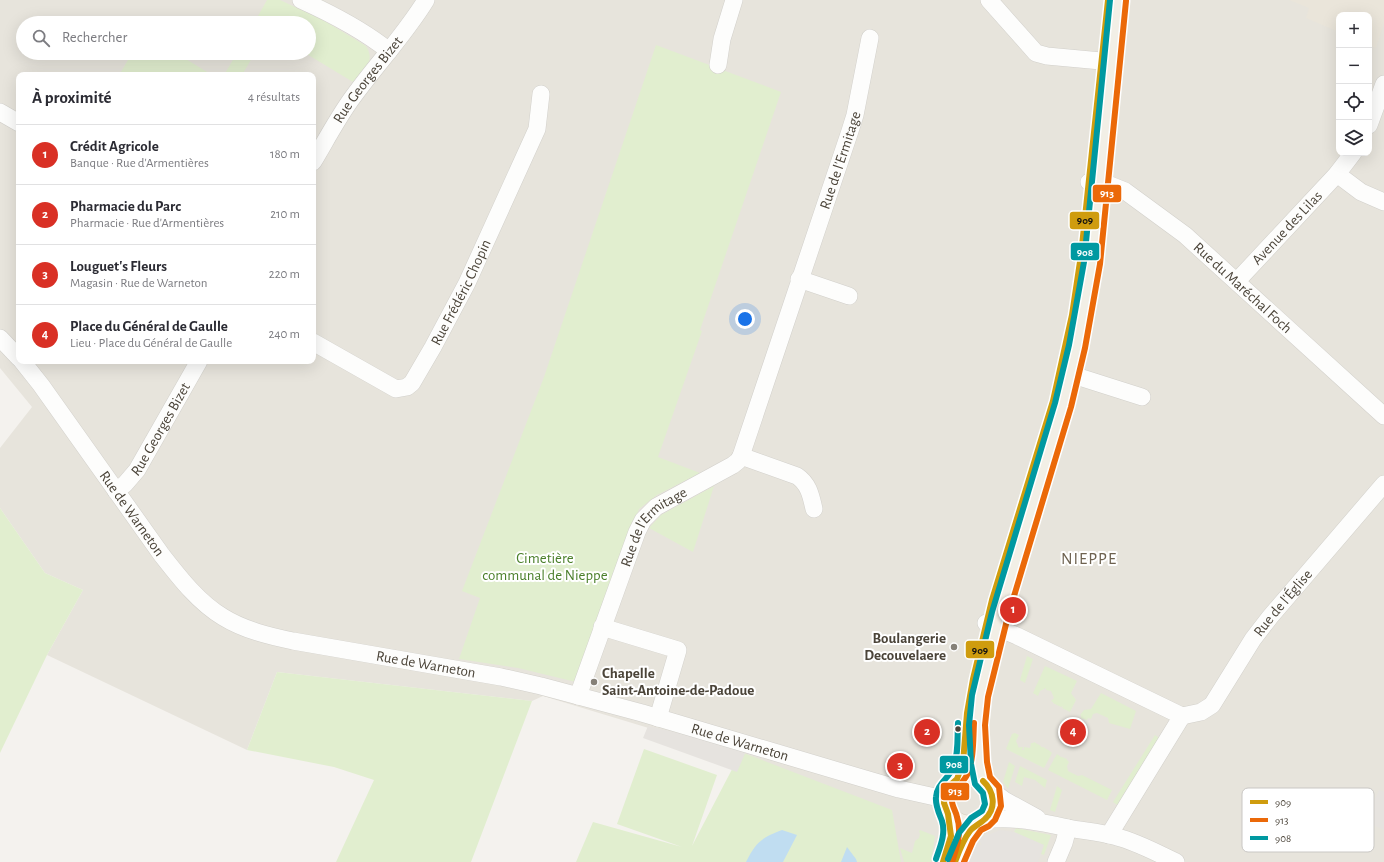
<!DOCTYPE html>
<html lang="fr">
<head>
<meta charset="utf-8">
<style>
  :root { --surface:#fff; --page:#f7f7f7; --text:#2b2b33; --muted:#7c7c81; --line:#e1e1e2; --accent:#d93025 }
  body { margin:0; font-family:"Alegreya Sans",sans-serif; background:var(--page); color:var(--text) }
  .controls { position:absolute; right:12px; top:12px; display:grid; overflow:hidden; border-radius:8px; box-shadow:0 4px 16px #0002 }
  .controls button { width:36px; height:36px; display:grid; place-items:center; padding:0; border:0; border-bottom:1px solid var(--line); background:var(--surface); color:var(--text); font:20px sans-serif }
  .you { position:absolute; left:745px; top:319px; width:14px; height:14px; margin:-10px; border:3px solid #fff; border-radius:50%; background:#1a73e8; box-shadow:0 0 0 6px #1a73e833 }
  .badge { display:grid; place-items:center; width:26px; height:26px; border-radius:50%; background:var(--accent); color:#fff; font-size:13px; font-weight:700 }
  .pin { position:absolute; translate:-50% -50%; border:2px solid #fff; box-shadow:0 1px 4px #0006 }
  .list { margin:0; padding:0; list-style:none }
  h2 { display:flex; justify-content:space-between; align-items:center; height:52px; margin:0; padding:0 16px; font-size:17px }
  h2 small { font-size:13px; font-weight:400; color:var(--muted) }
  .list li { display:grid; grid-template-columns:26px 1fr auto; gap:12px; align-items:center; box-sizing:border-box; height:60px; padding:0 16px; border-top:1px solid var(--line) }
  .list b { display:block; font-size:15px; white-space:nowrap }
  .list p { margin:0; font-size:13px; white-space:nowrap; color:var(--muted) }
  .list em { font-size:13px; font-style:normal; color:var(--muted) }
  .icon { flex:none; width:22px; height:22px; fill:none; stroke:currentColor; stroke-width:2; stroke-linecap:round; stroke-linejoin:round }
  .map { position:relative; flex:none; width:1384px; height:862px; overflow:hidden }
  .search { position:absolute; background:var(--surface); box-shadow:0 4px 16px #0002; left:16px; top:16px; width:300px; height:44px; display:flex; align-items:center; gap:10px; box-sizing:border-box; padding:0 14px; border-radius:22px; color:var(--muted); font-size:15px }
  .panel { position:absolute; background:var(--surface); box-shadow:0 4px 16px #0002; left:16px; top:72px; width:300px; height:292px; border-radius:8px }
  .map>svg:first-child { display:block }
  .residential { fill:#e7e4dc; fill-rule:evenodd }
  .education { fill:#eae5da }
  .green { fill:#e1eecf }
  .parking { fill:#e6e3df }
  .water { fill:#c0ddf1 }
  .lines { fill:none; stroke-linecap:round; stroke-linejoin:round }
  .minor-casing { stroke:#d2d0cb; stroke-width:18 }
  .major-casing { stroke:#d6cebb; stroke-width:22 }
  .minor { stroke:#fdfdfc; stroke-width:17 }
  .major { stroke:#f2efe6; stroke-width:21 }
  .bus-1-casing { stroke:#fff; stroke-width:9 }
  .bus-2-casing { stroke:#fff; stroke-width:9 }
  .bus-3-casing { stroke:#fff; stroke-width:9 }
  .bus-1 { stroke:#cf9c0e; stroke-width:6 }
  .bus-2 { stroke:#eb6909; stroke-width:6 }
  .bus-3 { stroke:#0099a1; stroke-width:6 }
  .poi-dot { fill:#868178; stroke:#fff; stroke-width:1.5 }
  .bus-dot { fill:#4b4439; stroke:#fff; stroke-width:1.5 }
  .labels { text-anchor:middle; stroke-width:4; stroke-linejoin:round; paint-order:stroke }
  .street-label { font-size:15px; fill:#4b4439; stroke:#fff }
  .park-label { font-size:15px; fill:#4a7f2a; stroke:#fff }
  .poi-label { font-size:15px; font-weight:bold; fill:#4b4439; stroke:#fff; text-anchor:end }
  .quarter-label { font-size:17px; letter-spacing:1px; fill:#6e6250; stroke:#fff }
  .key { fill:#fff; stroke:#c9c7c4; stroke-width:1 }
  .key-label { font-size:11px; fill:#4b4439 }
  .line-badge { stroke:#fff; stroke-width:1.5 }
  .badge-label { font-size:11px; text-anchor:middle; font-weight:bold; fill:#fff }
  .pale-badge-label { font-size:11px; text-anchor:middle; font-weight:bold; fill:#111 }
</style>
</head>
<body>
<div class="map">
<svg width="1384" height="862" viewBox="0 0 1384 862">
  <rect width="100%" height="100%" fill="#f4f2ee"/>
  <!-- residential -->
  <path class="residential" d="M0,0H1384V862H881L741,756L543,696L532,701L277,672L247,750L47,655L83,590L45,573L0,508V448L32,407L0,368ZM1339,15H1369V153H1339ZM23,23H309V53H23ZM19,75H313V361H19Z"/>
  <!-- education -->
  <path class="education" d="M1289,0H1384V23L1376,48L1369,45V15H1339V32L1306,18L1309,8Z"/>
  <!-- green -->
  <path class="green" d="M267,0H280L323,20L366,46C376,62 364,69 353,82L305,53H309V23H254Z
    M656,45L781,92L700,330L702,331L658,457L700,473L657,495L639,509L576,682L518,668L459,659L480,598L462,591L544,377Z
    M132,53H176L212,75H127L121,72Z
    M237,53H255L242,75H224Z
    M714,486L693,552L649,528L661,515Z
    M0,508L45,573L83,590L47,655L0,753Z
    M1027,656L1033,659L1025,683L1020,680Z
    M1045,666L1077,681L1071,693L1076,700L1070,712L1062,708L1063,706L1061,707L1053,703V702L1051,701L1054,698L1051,691L1046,690V688L1040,691L1038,696L1033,693Z
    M277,672L532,701L471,862H336L374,780L334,767L247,750Z
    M1101,693L1136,711L1130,729L1109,723L1108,718L1097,713L1093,714L1091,719L1088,718L1087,720L1081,718V716L1080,715L1084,710L1091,709Z
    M1015,733L1019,735L1016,741L1019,748L1020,747H1023L1022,750H1024V747L1030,748L1031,743H1033L1034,742L1041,746V747H1043L1050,751L1052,753L1044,768L1006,749L1012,734Z
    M1155,735L1159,738L1122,797L1124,802L1120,807L1113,802Z
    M644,749L717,775L692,846L741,752L892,810L901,862H576L593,822L682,847L617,824Z
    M1057,754L1061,757H1062L1067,759V760L1069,762L1067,766L1068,771L1078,776L1082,775L1112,790L1107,800L1048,770Z
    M1009,762L1015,766L1008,789L1003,782Z
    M1020,766L1047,780L1045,788L1035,780L1024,777L1022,786L1015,782Z
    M1057,786L1062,790L1055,812L1050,810Z
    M1016,828L1051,835L1044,855L1041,854L1043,845L1014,832Z
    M920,830L935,836L931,862H904L900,848L912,853L915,841L919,838L920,834L919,831Z"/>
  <!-- parking -->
  <path class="parking" d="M648,726L747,749L737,772L643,738Z
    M1379,790L1384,792V830L1365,821Z
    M1000,830L1014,832L1044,845L1038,862H965L973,843L982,845L979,839Z"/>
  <!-- water -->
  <path class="water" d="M782,830L797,835L783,862H746C756,842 761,838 782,830Z
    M847,847L856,859L857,862H841Z"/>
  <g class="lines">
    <!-- minor casing -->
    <g class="minor-casing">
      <g id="minor">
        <path d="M301,0C332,14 363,30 389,51"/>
        <path d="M989,0L1036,53L1047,56L1112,62"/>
        <path d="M718,65L722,39L734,0"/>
        <path d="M0,112L19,123"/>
        <path d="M1369,125L1384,84"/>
        <path id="s1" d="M313,162C325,142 336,121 350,101C374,67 404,36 426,0"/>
        <path d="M1337,174L1361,192L1384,202"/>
        <path id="s2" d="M1089,182L1110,185L1125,191L1185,235L1384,416"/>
        <path d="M799,279L849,296"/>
        <path id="s3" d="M1237,281L1337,174L1353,153"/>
        <path d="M0,338L19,358"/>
        <path id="s4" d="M313,342L396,389L407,387L412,383L433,347L467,283L537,129L541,94"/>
        <path id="s5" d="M22,361L41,385L161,554C179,577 198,602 223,617C244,630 269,636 293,641L501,677L541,686L642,713L899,789L944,799"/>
        <path d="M1076,376L1142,397"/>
        <path d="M741,456L797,476C809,484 811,496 814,509"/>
        <path id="s6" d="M116,491L125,484L137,470L199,361"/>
        <path d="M986,623L1017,636L1182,716"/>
        <path d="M602,627L678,650L658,718"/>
        <path id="s7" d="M578,696L637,532L643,520L656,507L733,465L738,461L741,456L850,131L855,115L870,38"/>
        <path id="s8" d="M1182,716L1201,712L1212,705L1253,639L1270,617L1384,484"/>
        <path d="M991,790L1004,800L1037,818"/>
        <path d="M984,820C1012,816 1041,822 1068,828C1084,831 1101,832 1117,837C1137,842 1157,853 1176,862"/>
        <path d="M1109,835L1182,716"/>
        <path d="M1056,862L1064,843L1068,828"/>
      </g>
    </g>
    <!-- major casing -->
    <g class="major-casing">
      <path id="major" d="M944 801a25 25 0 1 1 50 0a25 25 0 1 1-50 0Z
        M957,779L963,763L966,730
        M983,781C973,738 979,699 989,658C996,627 1005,596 1015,565C1036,494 1061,423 1077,350C1088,295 1094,239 1099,183C1105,122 1112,61 1118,0
        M943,862L951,836L948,814"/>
    </g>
    <!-- minor -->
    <use href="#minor" class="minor"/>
    <!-- major -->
    <use href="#major" class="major"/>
    <!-- bus-1 casing -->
    <g class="bus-1-casing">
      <path id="bus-1" d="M943,862L951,836L948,814L944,803L945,795L948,787L957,779L963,763L967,713L973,679L992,600L1053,401L1072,315L1081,255L1108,0
        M955,862C959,851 963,840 970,831C974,826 980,824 985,819C997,808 994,791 983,781"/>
    </g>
    <!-- bus-2 casing -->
    <g class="bus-2-casing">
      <path id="bus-2" d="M952,862C957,847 962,832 957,817C956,811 951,805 952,799C953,790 963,783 967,775C974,759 973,741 974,723
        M964,862L973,841L981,830L989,826L995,820L1001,806L999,787L990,777L987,762L985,725L988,697L1008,616L1071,407L1085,348L1100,264L1126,1"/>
    </g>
    <!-- bus-3 casing -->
    <g class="bus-3-casing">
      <path id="bus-3" d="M936,859C940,847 946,834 942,821C939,813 935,805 936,797C937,784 948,779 953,768C959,754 957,737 958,723
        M948,859L959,833L971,818L982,811L985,804L983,793L975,784L971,764L969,725L972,695L992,612L1055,403L1069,345L1084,262L1110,0"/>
    </g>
    <!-- bus-1 -->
    <use href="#bus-1" class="bus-1"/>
    <!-- bus-2 -->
    <use href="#bus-2" class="bus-2"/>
    <!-- bus-3 -->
    <use href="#bus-3" class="bus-3"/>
  </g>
  <!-- markers -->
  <g class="poi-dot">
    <circle cx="954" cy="647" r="4"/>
    <circle cx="594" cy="682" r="4"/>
  </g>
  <circle class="bus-dot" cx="958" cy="729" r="3.5"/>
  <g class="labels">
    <!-- street labels -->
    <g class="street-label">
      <text dy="5" stroke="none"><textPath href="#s1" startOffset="99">Rue Georges Bizet</textPath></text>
      <text dy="5" stroke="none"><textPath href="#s7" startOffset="618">Rue de l'Ermitage</textPath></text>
      <text dy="5" stroke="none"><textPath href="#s3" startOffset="73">Avenue des Lilas</textPath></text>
      <text dy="5" stroke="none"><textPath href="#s2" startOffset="190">Rue du Maréchal Foch</textPath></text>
      <text dy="5" stroke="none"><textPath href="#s4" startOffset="216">Rue Frédéric Chopin</textPath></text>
      <text dy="5" stroke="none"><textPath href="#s6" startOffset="77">Rue Georges Bizet</textPath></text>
      <text dy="5" stroke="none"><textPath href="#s5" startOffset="188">Rue de Warneton</textPath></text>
      <text dy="5" stroke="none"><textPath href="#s7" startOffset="189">Rue de l'Ermitage</textPath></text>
      <text dy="5" stroke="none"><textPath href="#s8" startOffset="157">Rue de l'Église</textPath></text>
      <text dy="5" stroke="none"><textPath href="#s5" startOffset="536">Rue de Warneton</textPath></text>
      <text dy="5" stroke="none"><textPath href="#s5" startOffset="860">Rue de Warneton</textPath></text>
    </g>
    <!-- park labels -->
    <g class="park-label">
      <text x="545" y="563">Cimetière<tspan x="545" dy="17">communal de Nieppe</tspan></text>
    </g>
    <!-- poi labels -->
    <g class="poi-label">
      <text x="946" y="643">Boulangerie<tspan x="946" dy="17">Decouvelaere</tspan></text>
      <text x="602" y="678" text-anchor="start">Chapelle<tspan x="602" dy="17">Saint-Antoine-de-Padoue</tspan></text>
    </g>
    <!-- quarter labels -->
    <g class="quarter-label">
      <text x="1089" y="564">NIEPPE</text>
    </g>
  </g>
  <!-- legend -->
  <rect x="1242" y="788" width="132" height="64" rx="6" class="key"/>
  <rect x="1250" y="800" width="18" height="4" fill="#cf9c0e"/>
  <rect x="1250" y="818" width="18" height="4" fill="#eb6909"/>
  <rect x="1250" y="836" width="18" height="4" fill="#0099a1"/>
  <g class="key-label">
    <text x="1275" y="806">909</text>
    <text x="1275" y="824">913</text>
    <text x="1275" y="842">908</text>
  </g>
  <g class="line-badge">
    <rect x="1092" y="184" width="30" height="19" rx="4" fill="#eb6909"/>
    <rect x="1069" y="211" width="31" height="19" rx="4" fill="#cf9c0e"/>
    <rect x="1070" y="242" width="30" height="19" rx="4" fill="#0099a1"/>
    <rect x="965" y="640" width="30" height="19" rx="4" fill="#cf9c0e"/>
    <rect x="939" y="755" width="30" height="19" rx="4" fill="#0099a1"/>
    <rect x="940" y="782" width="30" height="19" rx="4" fill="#eb6909"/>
  </g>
  <g class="badge-label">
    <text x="1107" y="197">913</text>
    <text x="1085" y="256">908</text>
    <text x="954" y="768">908</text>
    <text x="955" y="795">913</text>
  </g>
  <g class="pale-badge-label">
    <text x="1085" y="224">909</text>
    <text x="980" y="654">909</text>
  </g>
</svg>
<div class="controls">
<button>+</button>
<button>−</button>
<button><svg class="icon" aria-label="locate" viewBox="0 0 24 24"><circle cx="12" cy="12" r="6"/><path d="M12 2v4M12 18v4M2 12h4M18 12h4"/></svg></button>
<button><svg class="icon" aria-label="layers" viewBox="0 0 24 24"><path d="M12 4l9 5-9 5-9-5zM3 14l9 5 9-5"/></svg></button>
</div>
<div class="you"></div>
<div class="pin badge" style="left:1013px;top:610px">1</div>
<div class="pin badge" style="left:927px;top:732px">2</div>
<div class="pin badge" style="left:900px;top:766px">3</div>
<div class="pin badge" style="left:1073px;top:732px">4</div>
<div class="search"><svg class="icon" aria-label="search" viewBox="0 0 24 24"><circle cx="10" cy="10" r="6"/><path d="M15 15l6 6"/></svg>Rechercher</div>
<section class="panel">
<h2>À proximité<small>4 résultats</small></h2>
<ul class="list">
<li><span class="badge">1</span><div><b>Crédit Agricole</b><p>Banque · Rue d'Armentières</p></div><em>180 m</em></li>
<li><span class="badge">2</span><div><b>Pharmacie du Parc</b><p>Pharmacie · Rue d'Armentières</p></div><em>210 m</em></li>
<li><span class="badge">3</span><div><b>Louguet's Fleurs</b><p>Magasin · Rue de Warneton</p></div><em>220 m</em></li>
<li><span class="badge">4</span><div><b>Place du Général de Gaulle</b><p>Lieu · Place du Général de Gaulle</p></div><em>240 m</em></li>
</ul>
</section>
</div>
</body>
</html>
